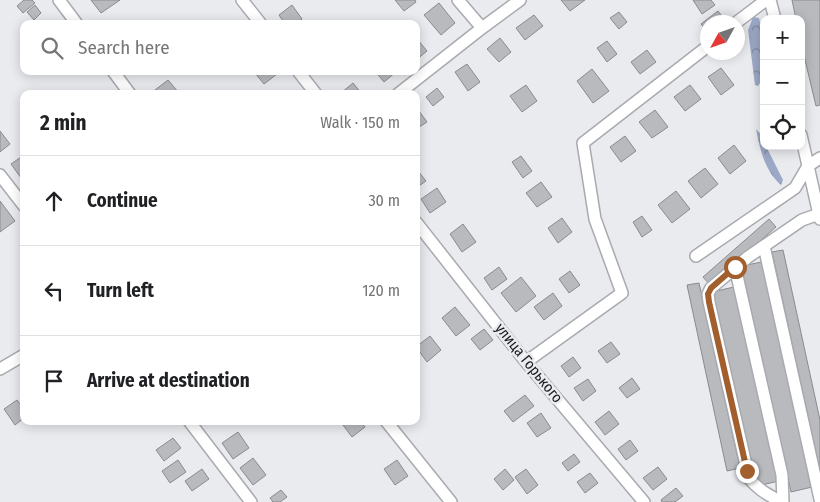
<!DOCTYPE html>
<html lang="en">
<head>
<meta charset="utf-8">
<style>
  :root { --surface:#fff; --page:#f2f2f2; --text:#202124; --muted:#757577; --line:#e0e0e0 }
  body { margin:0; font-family:"Fira Sans Condensed",sans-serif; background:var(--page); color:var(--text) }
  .controls { position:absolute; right:15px; top:15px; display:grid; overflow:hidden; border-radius:10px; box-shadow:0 2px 12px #0003 }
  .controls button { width:45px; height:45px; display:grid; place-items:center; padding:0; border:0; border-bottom:1px solid var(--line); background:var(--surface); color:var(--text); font:25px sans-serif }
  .compass { position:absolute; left:700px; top:15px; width:45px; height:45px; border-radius:50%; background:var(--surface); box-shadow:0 2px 12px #0003; rotate:230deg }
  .stop { position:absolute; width:15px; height:15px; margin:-11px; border:4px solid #a25f2d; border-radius:50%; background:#fff }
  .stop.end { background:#a25f2d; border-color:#fff; box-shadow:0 1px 5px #0008 }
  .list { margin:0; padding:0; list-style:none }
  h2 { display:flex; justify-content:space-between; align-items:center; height:65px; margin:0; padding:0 20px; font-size:21px }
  h2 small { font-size:16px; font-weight:400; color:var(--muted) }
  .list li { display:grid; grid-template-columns:32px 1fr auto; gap:15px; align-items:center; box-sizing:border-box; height:90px; padding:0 20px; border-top:1px solid var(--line) }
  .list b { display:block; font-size:19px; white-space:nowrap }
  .list em { font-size:16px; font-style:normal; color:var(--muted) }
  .icon { flex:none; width:28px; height:28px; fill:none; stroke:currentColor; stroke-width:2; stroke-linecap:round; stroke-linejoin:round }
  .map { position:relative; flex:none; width:820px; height:502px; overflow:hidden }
  .search { position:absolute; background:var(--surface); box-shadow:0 2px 12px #0003; left:20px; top:20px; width:400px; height:55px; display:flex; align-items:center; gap:12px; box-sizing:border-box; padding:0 18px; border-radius:10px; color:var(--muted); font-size:19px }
  .panel { position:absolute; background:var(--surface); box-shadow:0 2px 12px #0003; left:20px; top:90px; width:400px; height:335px; border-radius:10px }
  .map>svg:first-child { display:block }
  .forest { fill:url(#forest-crowns) }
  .building { fill:#b8babe; stroke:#898b8f }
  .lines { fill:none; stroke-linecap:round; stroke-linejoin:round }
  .minor-casing { stroke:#a8aaaf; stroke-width:14 }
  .minor { stroke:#fff; stroke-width:11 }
  .route { stroke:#a25f2d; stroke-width:6 }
  .labels { text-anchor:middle; stroke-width:5; stroke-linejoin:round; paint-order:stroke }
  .street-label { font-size:15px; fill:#18191a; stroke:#e9ebef }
</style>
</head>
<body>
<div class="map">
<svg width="820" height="502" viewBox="0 0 820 502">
  <defs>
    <pattern id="forest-crowns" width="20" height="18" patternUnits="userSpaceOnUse" patternTransform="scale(1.25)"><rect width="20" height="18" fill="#9ca9c6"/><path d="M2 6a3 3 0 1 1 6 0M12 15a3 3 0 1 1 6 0" fill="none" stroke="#7e89a0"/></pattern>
  </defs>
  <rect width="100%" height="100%" fill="#e9ebef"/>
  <!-- forest -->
  <path class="forest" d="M753,17L759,18L763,34L760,83L758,86L755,85L748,30Z
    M756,129C762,135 764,138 764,146H766L783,180L781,185C765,171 760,150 756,129Z"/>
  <!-- building -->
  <path class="building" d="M24,0H32L35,3L23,13L17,6Z
    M91,0H120L101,13Z
    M395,0H415L416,2L404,11Z
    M561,0H585L570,11Z
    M693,0H711L715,5L702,14Z
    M792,0H820V105L816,106L801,43V19H796Z
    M439,3L455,23L441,35L424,15Z
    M35,5L41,13L34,20L27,12Z
    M292,5L302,19L295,24H285L279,15Z
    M718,11L724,19L720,22H708V32L701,24Z
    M619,12L627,22L619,29L610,18Z
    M534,15L543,26L525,40L516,28Z
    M500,38L511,52L499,62L487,49Z
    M416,39H417L427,51L416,60Z
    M607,41L617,54L607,62L597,48Z
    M647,50L656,62L640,74L631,62Z
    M467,64L480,82L468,91L455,72Z
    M721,68L734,85L721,95L708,77Z
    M592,69L609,91L593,103L577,81Z
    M257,71H275L277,74L264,84L255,73Z
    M375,71H397L384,82Z
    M168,80L179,93L177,94H158L155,90Z
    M353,83L362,94H341V93Z
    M526,85L537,101L522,112L510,96Z
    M690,85L701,99L685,111L674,97Z
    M437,88L444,97L433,106L426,97Z
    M416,107L427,122L416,129Z
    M655,110L668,127L652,138L639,122Z
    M0,131L10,144L0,152Z
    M625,136L636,151L621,162L610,147Z
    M734,145L746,161L730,174L718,158Z
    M24,155V182L11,164Z
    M521,156L532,171L523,178L512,162Z
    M705,168L718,184L701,198L688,181Z
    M418,171L426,181L416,188V172Z
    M541,182L552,197L537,207L526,193Z
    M437,188L446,202L430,213L421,199Z
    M676,191L690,209L672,223L658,205Z
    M0,201L15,221L0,232Z
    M642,216L652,230L642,237L633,222Z
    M562,218L572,232L558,243L548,228Z
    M769,219L776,227L710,285L703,277Z
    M463,224L476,242L462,252L450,234Z
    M783,250L820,420V472L772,252Z
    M762,262L812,487L791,492L741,266Z
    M499,267L507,279L492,290L484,278Z
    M570,271L580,285L569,293L559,279Z
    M521,277L536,296L516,312L501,293Z
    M699,283L740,468L727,471L687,285Z
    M734,287L779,481L757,486L712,292Z
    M553,293L562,306L544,320L534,307Z
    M455,307L470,325L456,336L442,318Z
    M484,329L493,340L480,350L471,339Z
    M430,336L441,350L427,362L416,347Z
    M611,342L620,354L607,363L598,351Z
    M573,357L581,368L569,377L561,366Z
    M632,378L640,389L627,398L619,388Z
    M588,379L596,391L583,401L574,388Z
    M525,395L534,406L513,422L504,411Z
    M17,400L24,409V418L15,425L4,409Z
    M609,411L619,424L605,435L595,422Z
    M541,413L551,428L537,437L527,423Z
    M340,421H360L365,427L352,437Z
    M238,432L249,448L233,459L222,443Z
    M173,438L181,448L164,461L156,450Z
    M630,440L638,451L626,460L618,449Z
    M574,454L580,462L568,471L562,463Z
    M253,458L266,475L253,485L240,468Z
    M178,460L186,472L170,483L162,471Z
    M397,460L408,476L395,485L384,469Z
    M658,467L667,479L653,490L643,478Z
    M202,469L209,479L192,491L185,481Z
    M505,469L514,480L503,490L494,479Z
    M526,469L538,485L527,494L515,477Z
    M590,473L598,483L585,493L577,482Z
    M676,488L683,496L675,502H662L661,500Z
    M281,490L287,497L280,502H273L270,498Z"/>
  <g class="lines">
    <!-- minor casing -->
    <g class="minor-casing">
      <path id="minor" d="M59,0L77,24
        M242,0L261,24
        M458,0L482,28
        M770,0L775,19
        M737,22L766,0
        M113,71L130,94
        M298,71L316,94
        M398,94L482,28L520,0
        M801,135L820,219
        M0,175L24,206
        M416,222L526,362L644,502
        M764,246L820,499
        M696,256L795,188L808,166L820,158
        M735,267L782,475L783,502
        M526,362L622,293L595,219L583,143L708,46
        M0,369L24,355
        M189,421L251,502
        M386,421L451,502
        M781,502C769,495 758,490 749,478L709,302L708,294L711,288L748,257L802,220L819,214"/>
    </g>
    <!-- minor -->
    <use href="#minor" class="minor"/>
  </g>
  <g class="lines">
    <!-- route -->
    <path class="route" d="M735,267L711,288L708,294L709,302L747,471"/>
  </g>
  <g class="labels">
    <!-- street labels -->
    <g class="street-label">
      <text transform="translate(529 363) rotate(51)" y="5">улица Горького</text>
    </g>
  </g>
</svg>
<div class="controls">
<button>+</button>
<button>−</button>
<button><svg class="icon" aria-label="locate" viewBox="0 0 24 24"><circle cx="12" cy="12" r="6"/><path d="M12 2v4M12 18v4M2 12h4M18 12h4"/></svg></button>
</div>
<svg class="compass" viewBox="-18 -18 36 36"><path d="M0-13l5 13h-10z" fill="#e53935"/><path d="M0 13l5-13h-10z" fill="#757577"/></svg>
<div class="stop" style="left:735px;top:267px"></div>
<div class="stop end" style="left:747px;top:471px"></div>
<div class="search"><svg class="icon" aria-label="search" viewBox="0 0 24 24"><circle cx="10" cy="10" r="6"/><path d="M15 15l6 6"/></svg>Search here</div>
<section class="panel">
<h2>2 min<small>Walk · 150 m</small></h2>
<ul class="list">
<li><svg class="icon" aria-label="ahead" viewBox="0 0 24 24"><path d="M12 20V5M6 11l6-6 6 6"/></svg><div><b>Continue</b></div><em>30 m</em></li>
<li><svg class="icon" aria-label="left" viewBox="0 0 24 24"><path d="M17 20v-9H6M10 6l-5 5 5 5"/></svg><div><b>Turn left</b></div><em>120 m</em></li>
<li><svg class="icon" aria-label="arrive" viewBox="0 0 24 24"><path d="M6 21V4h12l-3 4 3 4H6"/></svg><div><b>Arrive at destination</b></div></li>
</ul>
</section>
</div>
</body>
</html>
